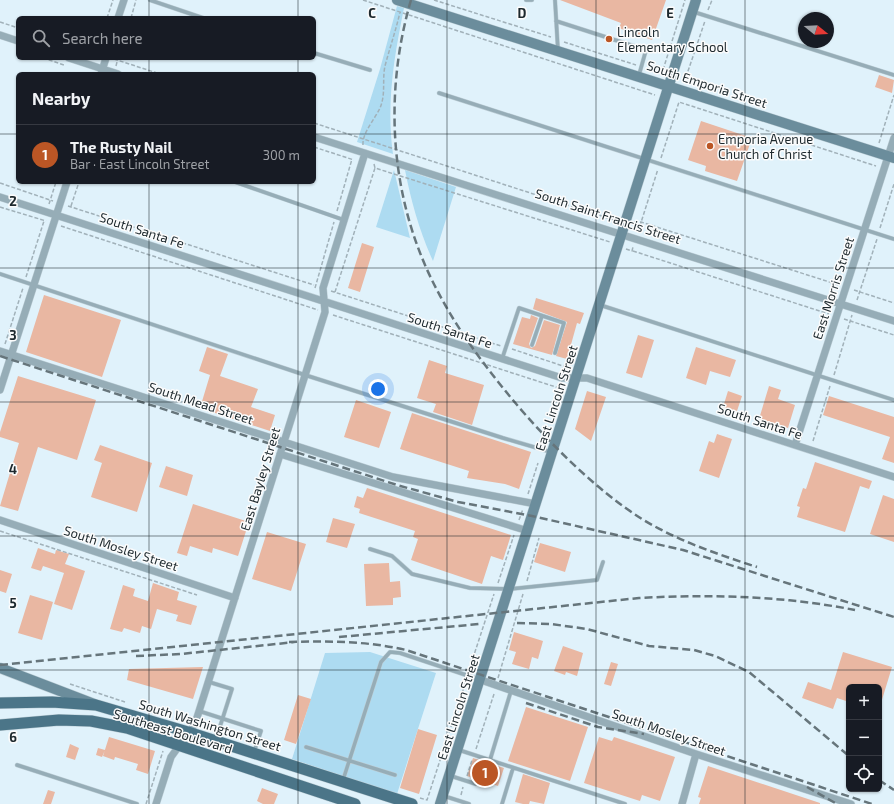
<!DOCTYPE html>
<html lang="en">
<head>
<meta charset="utf-8">
<style>
  :root { --surface:#171b24; --page:#242831; --text:#f1f3f6; --muted:#9ea1a6; --line:#363941; --accent:#bb5625 }
  body { margin:0; font-family:"Exo 2",sans-serif; background:var(--page); color:var(--text) }
  .controls { position:absolute; right:12px; bottom:12px; display:grid; overflow:hidden; border-radius:6px; box-shadow:0 1px 3px #0004 }
  .controls button { width:36px; height:36px; display:grid; place-items:center; padding:0; border:0; border-bottom:1px solid var(--line); background:var(--surface); color:var(--text); font:20px sans-serif }
  .compass { position:absolute; left:798px; top:12px; width:36px; height:36px; border-radius:50%; background:var(--surface); box-shadow:0 1px 3px #0004; rotate:108deg }
  .you { position:absolute; left:378px; top:389px; width:14px; height:14px; margin:-10px; border:3px solid #fff; border-radius:50%; background:#1a73e8; box-shadow:0 0 0 6px #1a73e833 }
  .badge { display:grid; place-items:center; width:26px; height:26px; border-radius:50%; background:var(--accent); color:#fff; font-size:13px; font-weight:700 }
  .pin { position:absolute; translate:-50% -50%; border:2px solid #fff; box-shadow:0 1px 4px #0006 }
  .list { margin:0; padding:0; list-style:none }
  h2 { display:flex; justify-content:space-between; align-items:center; height:52px; margin:0; padding:0 16px; font-size:17px }
  h2 small { font-size:13px; font-weight:400; color:var(--muted) }
  .list li { display:grid; grid-template-columns:26px 1fr auto; gap:12px; align-items:center; box-sizing:border-box; height:60px; padding:0 16px; border-top:1px solid var(--line) }
  .list b { display:block; font-size:15px; white-space:nowrap }
  .list p { margin:0; font-size:13px; white-space:nowrap; color:var(--muted) }
  .list em { font-size:13px; font-style:normal; color:var(--muted) }
  .icon { flex:none; width:22px; height:22px; fill:none; stroke:currentColor; stroke-width:2; stroke-linecap:round; stroke-linejoin:round }
  .map { position:relative; flex:none; width:894px; height:804px; overflow:hidden }
  .search { position:absolute; background:var(--surface); box-shadow:0 1px 3px #0004; left:16px; top:16px; width:300px; height:44px; display:flex; align-items:center; gap:10px; box-sizing:border-box; padding:0 14px; border-radius:6px; color:var(--muted); font-size:15px }
  .panel { position:absolute; background:var(--surface); box-shadow:0 1px 3px #0004; left:16px; top:72px; width:300px; height:112px; border-radius:6px }
  .map>svg:first-child { display:block }
  .green { fill:#addbf1 }
  .building { fill:#e9b7a2 }
  .lines { fill:none; stroke-linecap:round; stroke-linejoin:round }
  .lane-casing { stroke:#bdced6; stroke-width:4.5 }
  .street-casing { stroke:#bdced6; stroke-width:8 }
  .secondary-casing { stroke:#bdced6; stroke-width:11 }
  .primary-casing { stroke:#bdced6; stroke-width:12 }
  .path { stroke:#a1b1b9; stroke-width:1.5; stroke-dasharray:4 2; stroke-linecap:butt }
  .lane { stroke:#96adb7; stroke-width:3.5 }
  .street { stroke:#96adb7; stroke-width:7 }
  .secondary { stroke:#6b8d9c; stroke-width:10 }
  .primary { stroke:#4b7588; stroke-width:11 }
  .rail { stroke:#66757b; stroke-width:2.5; stroke-dasharray:8 4; stroke-linecap:butt }
  .grid { fill:none; stroke:#1d292e; stroke-width:1; stroke-opacity:0.55 }
  .poi-dot { fill:#bb5625; stroke:#fcfcfc; stroke-width:1.5 }
  .labels { text-anchor:middle; stroke-width:3; stroke-linejoin:round; paint-order:stroke }
  .poi-label { font-size:13px; fill:#1d292e; stroke:#fcfcfc; text-anchor:start }
  .street-label { font-size:13px; fill:#1d292e; stroke:#fcfcfc }
  .grid-label { font-size:13px; text-anchor:middle; font-weight:bold; fill:#1d292e; stroke:#fcfcfc; stroke-width:3; stroke-linejoin:round; paint-order:stroke }
</style>
</head>
<body>
<div class="map">
<svg width="894" height="804" viewBox="0 0 894 804">
  <rect width="100%" height="100%" fill="#e0f2fb"/>
  <!-- green -->
  <path class="green" d="M397,6L404,8C394,57 386,104 393,154L357,142L380,69Z
    M394,170L410,238L376,227Z
    M405,170L456,187L433,261C420,233 411,201 405,170Z
    M370,652L436,673L397,794L292,759L325,653Z"/>
  <!-- building -->
  <path class="building" d="M560,0H666L652,40L619,28L621,23Z
    M879,75L894,80L892,93L875,87Z
    M701,121L752,138L737,181L705,171L706,166L688,160Z
    M362,243L374,247L360,292L348,288Z
    M44,295L121,320L102,377L26,352Z
    M536,298L584,313L580,324L577,323L567,359L556,356L567,322L533,309Z
    M531,315L538,318L529,344L531,348L535,346L544,320L560,325L552,355L513,344L522,317L530,319Z
    M638,335L654,340L642,378L626,373Z
    M207,347L228,354L220,376L258,389L251,407L275,415L270,431L200,408L210,375L199,371Z
    M696,347L736,360L730,377L710,371L706,385L686,378Z
    M429,360L447,366L445,373L484,385L472,425L433,412L436,404L417,398Z
    M18,376L96,400L77,460L38,447L18,511L0,506L19,443L0,437V432Z
    M769,386L781,390L778,399L795,405L788,428L759,419Z
    M587,391L606,397L591,441L575,429Z
    M728,391L742,396L737,411L723,407Z
    M829,396L894,417V463L882,459L890,437L823,415Z
    M356,400L391,412L379,448L344,437Z
    M412,413L531,452L519,489L505,484L467,478L469,471L400,449Z
    M717,434L732,439L719,478L699,471L709,441L714,443Z
    M100,445L152,463L137,512L91,497L102,463L94,460Z
    M815,462L872,481L869,489L860,486L845,532L797,517L800,507L797,506L803,488L806,489Z
    M166,466L193,475L187,496L159,487Z
    M367,488L511,535L503,560L491,556L482,584L411,560L418,539L413,537L415,531L359,513L360,509L354,507L357,496L363,498Z
    M883,495L894,499V542L870,534Z
    M193,504L249,522L238,556L213,548L212,553L190,546L187,556L177,553Z
    M333,518L355,524L347,548L326,542Z
    M267,532L306,544L291,591L252,579Z
    M540,543L571,552L565,572L534,562Z
    M38,548L55,554L56,550L69,554L65,564L85,571L72,610L54,604L64,573L43,566L41,571L31,568Z
    M389,563L390,582L400,581L401,597L393,598V605L366,606L364,564Z
    M0,570L12,574L6,593L0,591Z
    M153,583L179,592L177,600L197,606L191,625L176,621L178,615L157,609L151,629L142,626L140,633L124,628L122,632L110,629L123,585L135,589L133,596L148,601Z
    M30,595L53,602L42,640L18,633Z
    M514,632L543,641L538,659L532,657L529,669L512,664L516,652L509,650Z
    M563,646L583,653L577,676L566,672L565,675L554,671Z
    M843,652L892,667L881,703H879V687H849V702L837,698L833,709L802,698L808,682L831,690Z
    M611,662L618,664L611,686L604,684Z
    M203,667L193,699L127,680L129,669Z
    M298,695L311,699L296,744L284,740Z
    M526,707L588,727L570,781L508,761Z
    M418,729L437,735L419,794L400,788Z
    M109,737L155,751L148,774L136,770L138,764L115,757L114,760L103,756Z
    M599,737L612,741L614,737L675,757L660,801L642,795L640,801L584,783Z
    M70,744L79,748L75,760L66,757Z
    M98,748L105,750L102,757L96,755Z
    M473,758L504,768L498,786L467,776Z
    M708,766L820,803V804H699L701,798L698,797Z
    M523,774L550,783L544,804L530,801L529,804H523L515,802Z
    M262,788L278,794L274,804H263L257,801Z
    M48,790L55,792L51,804H43Z"/>
  <g class="lines">
    <!-- lane casing -->
    <g class="lane-casing">
      <path id="lane" d="M150,0L203,18
        M526,0H532
        M555,0L558,51
        M694,12L894,75
        M556,21L646,50L639,75
        M314,53L370,70
        M439,93L894,239
        M235,182L344,220
        M0,274L305,375L503,438L551,452
        M600,305L894,400
        M532,345L542,316
        M502,359L519,308L564,323L555,353
        M370,549L392,556L412,574L470,588L510,589L597,580L603,562
        M209,682L232,689L216,739
        M199,711L261,731L254,752
        M306,747L395,775
        M459,750L625,804
        M490,760L511,691
        M17,765L137,804
        M451,776L476,784
        M343,780L381,662L390,652L400,653L478,679
        M444,796L469,804
        M502,804L513,768"/>
    </g>
    <!-- street casing -->
    <g class="street-casing">
      <path id="street" d="M118,18L124,0
        M0,35L18,41
        M69,58L118,74
        M101,74L106,58
        M314,137L894,321
        M0,197L562,378H587L894,477
        M0,351L393,477L536,504
        M0,390L67,182
        M795,445L894,138
        M280,454L528,531
        M0,520L235,598
        M481,680L696,754L851,804
        M156,804L171,757L195,724L325,312L323,288L365,153
        M682,804L696,754"/>
    </g>
    <!-- secondary casing -->
    <g class="secondary-casing">
      <path id="secondary" d="M397,0L894,158
        M0,668L94,704
        M440,804L696,0"/>
    </g>
    <!-- primary casing -->
    <g class="primary-casing">
      <path id="primary" d="M0,703L52,702L96,705L188,732L412,804
        M0,725L59,720L91,721L127,728L355,804"/>
    </g>
    <!-- path -->
    <path class="path" d="M363,0L655,95
      M434,0L551,37
      M708,10L712,0
      M107,18L113,0
      M131,18L136,0
      M0,22L18,28
      M564,42L636,65
      M43,58L64,65
      M114,59L160,74
      M116,66L118,58
      M648,69L662,73L685,0
      M686,77L705,21
      M314,123L617,221
      M879,143L894,95
      M363,145C362,133 375,119 380,108C386,94 382,80 385,66C390,47 396,30 400,12
      M314,147L354,160
      M661,158L679,102L876,166
      M374,164L375,168L610,242
      M0,183L53,201
      M49,204L56,182
      M68,206L314,285
      M71,206L79,182
      M0,207L46,221
      M337,211L352,159
      M634,222H641L839,285
      M61,226L318,310
      M880,228L894,184
      M638,232L658,169
      M626,249L632,251L633,247
      M633,251L829,314
      M26,277L44,221
      M315,288L334,222
      M854,290L894,303
      M331,291L501,346
      M335,292L375,168
      M857,300L877,239
      M333,315L562,389
      M844,319L894,335
      M5,344L23,288
      M512,349L569,368
      M834,375L852,315
      M813,441L830,386
      M528,494L538,463
      M519,520L523,509
      M0,531L197,595
      M527,581L539,538
      M498,583L514,535
      M469,670L494,594
      M498,678L523,594
      M70,684L125,702
      M476,749L494,694
      M467,776L472,760
      M461,795L463,787
      M420,798L427,800L466,681
      M146,804L163,751"/>
    <!-- lane -->
    <use href="#lane" class="lane"/>
    <!-- street -->
    <use href="#street" class="street"/>
    <!-- secondary -->
    <use href="#secondary" class="secondary"/>
    <!-- primary -->
    <use href="#primary" class="primary"/>
    <!-- rail -->
    <path class="rail" d="M411,0C383,96 390,201 437,290C457,329 484,365 512,399C547,441 596,490 642,519C678,541 717,554 757,567
      M0,356L397,485L458,502L532,516L683,550L894,617
      M517,623L551,624L587,629L649,646L694,650L715,656L749,672L849,756
      M339,637L479,624
      M289,642C329,641 367,641 406,650L872,804
      M136,656L181,654L295,642
      M0,665L639,598C712,594 784,596 855,610
      M526,703L598,727L644,734
      M879,780L894,790
      M807,787L837,804"/>
  </g>
  <!-- grid -->
  <path class="grid" d="M149,0V18M298,0V18M447,0V804M596,0V804M745,0V804M149,58V74M298,58V74M0,134H18M314,134H894M149,182V804M298,182V804M0,268H894M0,402H894M0,536H894M0,670H894"/>
  <!-- markers -->
  <g class="poi-dot">
    <circle cx="609" cy="39" r="4"/>
    <circle cx="710" cy="146" r="4"/>
  </g>
  <g class="labels">
    <!-- poi labels -->
    <g class="poi-label">
      <text x="617" y="37">Lincoln<tspan x="617" dy="15">Elementary School</tspan></text>
      <text x="718" y="144">Emporia Avenue<tspan x="718" dy="15">Church of Christ</tspan></text>
    </g>
    <!-- street labels -->
    <g class="street-label">
      <text transform="translate(707 84) rotate(18)" y="5">South Emporia Street</text>
      <text transform="translate(608 216) rotate(18)" y="5">South Saint Francis Street</text>
      <text transform="translate(142 230) rotate(18)" y="5">South Santa Fe</text>
      <text transform="translate(833 288) rotate(-72)" y="5">East Morris Street</text>
      <text transform="translate(450 330) rotate(18)" y="5">South Santa Fe</text>
      <text transform="translate(556 398) rotate(-72)" y="5">East Lincoln Street</text>
      <text transform="translate(201 403) rotate(18)" y="5">South Mead Street</text>
      <text transform="translate(760 421) rotate(18)" y="5">South Santa Fe</text>
      <text transform="translate(260 479) rotate(-73)" y="5">East Bayley Street</text>
      <text transform="translate(121 548) rotate(18)" y="5">South Mosley Street</text>
      <text transform="translate(458 707) rotate(-72)" y="5">East Lincoln Street</text>
      <text transform="translate(210 725) rotate(17)" y="5">South Washington Street</text>
      <text transform="translate(173 731) rotate(17)" y="5">Southeast Boulevard</text>
      <text transform="translate(669 732) rotate(19)" y="5">South Mosley Street</text>
    </g>
  </g>
  <g class="grid-label">
    <text x="372" y="18">C</text>
    <text x="522" y="18">D</text>
    <text x="670" y="18">E</text>
    <text x="13" y="206">2</text>
    <text x="13" y="340">3</text>
    <text x="13" y="474">4</text>
    <text x="13" y="608">5</text>
    <text x="13" y="742">6</text>
  </g>
</svg>
<div class="controls">
<button>+</button>
<button>−</button>
<button><svg class="icon" aria-label="locate" viewBox="0 0 24 24"><circle cx="12" cy="12" r="6"/><path d="M12 2v4M12 18v4M2 12h4M18 12h4"/></svg></button>
</div>
<svg class="compass" viewBox="-18 -18 36 36"><path d="M0-13l5 13h-10z" fill="#e53935"/><path d="M0 13l5-13h-10z" fill="#9ea1a6"/></svg>
<div class="you"></div>
<div class="pin badge" style="left:485px;top:773px">1</div>
<div class="search"><svg class="icon" aria-label="search" viewBox="0 0 24 24"><circle cx="10" cy="10" r="6"/><path d="M15 15l6 6"/></svg>Search here</div>
<section class="panel">
<h2>Nearby<small></small></h2>
<ul class="list">
<li><span class="badge">1</span><div><b>The Rusty Nail</b><p>Bar · East Lincoln Street</p></div><em>300 m</em></li>
</ul>
</section>
</div>
</body>
</html>
